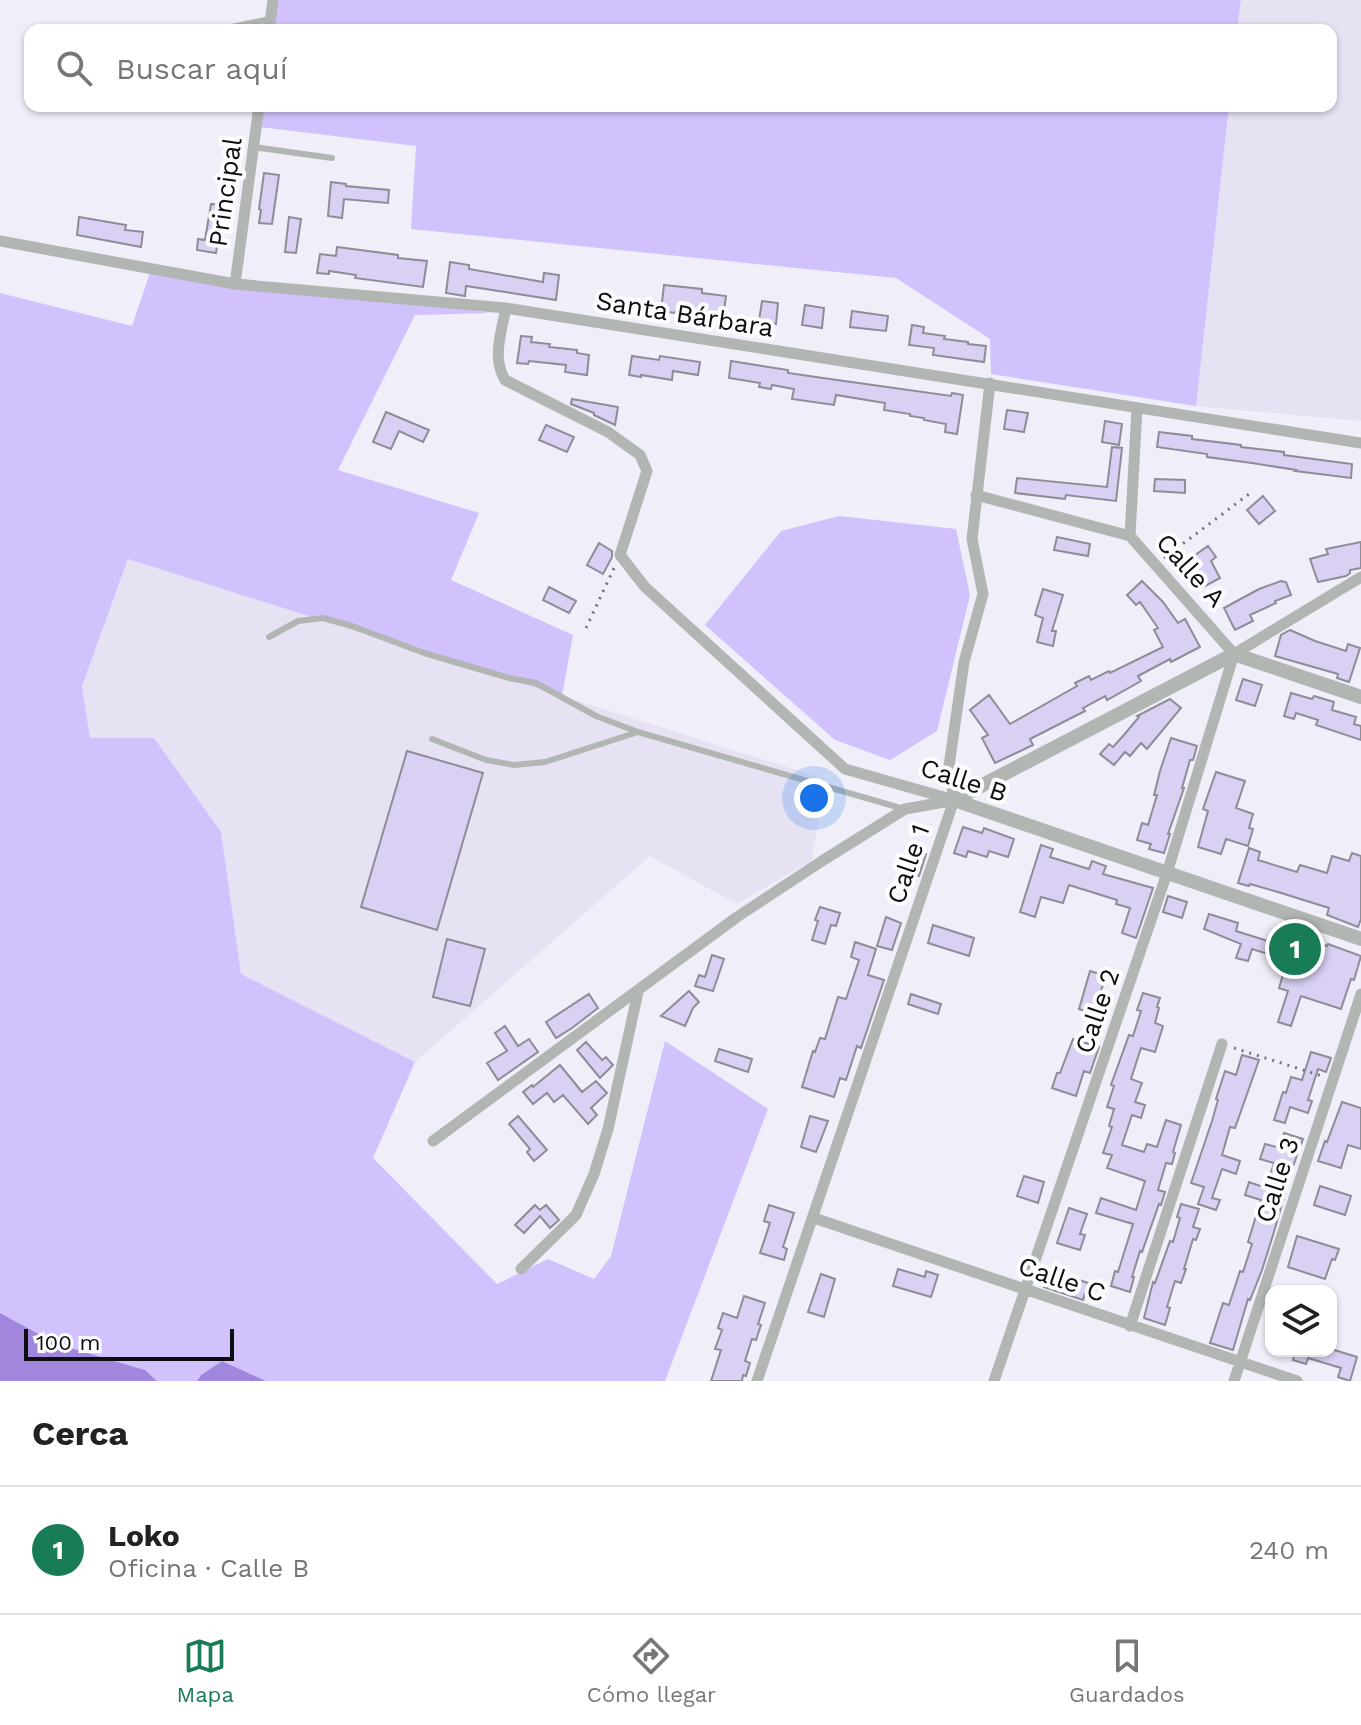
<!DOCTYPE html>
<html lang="es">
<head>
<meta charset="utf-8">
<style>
  :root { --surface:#fff; --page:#f6f6f6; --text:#222; --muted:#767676; --line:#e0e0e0; --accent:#187d56 }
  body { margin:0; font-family:"Work Sans",sans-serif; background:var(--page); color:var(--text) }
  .controls { position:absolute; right:24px; bottom:24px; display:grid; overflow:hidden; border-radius:16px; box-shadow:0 2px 6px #0004 }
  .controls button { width:72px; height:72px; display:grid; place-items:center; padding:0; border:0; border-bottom:2px solid var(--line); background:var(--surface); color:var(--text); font:40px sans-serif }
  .scale { position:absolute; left:24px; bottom:20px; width:210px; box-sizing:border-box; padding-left:8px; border:4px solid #0d0c0f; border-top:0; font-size:22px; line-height:28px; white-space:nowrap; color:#0d0c0f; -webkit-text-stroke:6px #fdfdff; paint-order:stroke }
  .you { position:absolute; left:814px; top:798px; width:28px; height:28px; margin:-20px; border:6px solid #fff; border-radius:50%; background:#1a73e8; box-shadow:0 0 0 12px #1a73e833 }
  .badge { display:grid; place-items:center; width:52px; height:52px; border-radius:50%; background:var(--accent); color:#fff; font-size:26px; font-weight:700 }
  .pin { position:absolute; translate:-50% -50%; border:4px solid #fff; box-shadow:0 2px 8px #0006 }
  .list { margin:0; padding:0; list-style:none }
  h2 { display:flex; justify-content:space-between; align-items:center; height:104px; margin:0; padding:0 32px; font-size:34px }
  h2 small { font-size:26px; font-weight:400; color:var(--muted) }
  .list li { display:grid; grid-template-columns:52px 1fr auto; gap:24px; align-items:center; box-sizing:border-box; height:128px; padding:0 32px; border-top:2px solid var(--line) }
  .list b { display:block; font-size:30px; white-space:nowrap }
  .list p { margin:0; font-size:26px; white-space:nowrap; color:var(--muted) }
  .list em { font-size:26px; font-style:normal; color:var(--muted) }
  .icon { flex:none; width:44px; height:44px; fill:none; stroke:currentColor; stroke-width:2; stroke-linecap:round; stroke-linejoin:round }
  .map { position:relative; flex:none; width:1361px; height:1381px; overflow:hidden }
  .search { position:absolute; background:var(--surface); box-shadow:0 2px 6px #0004; left:24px; right:24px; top:24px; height:88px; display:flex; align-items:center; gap:20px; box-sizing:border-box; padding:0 28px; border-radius:16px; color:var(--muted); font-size:30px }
  .sheet { height:232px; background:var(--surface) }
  nav { display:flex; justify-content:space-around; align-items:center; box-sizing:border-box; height:112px; border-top:2px solid var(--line); background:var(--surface); font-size:22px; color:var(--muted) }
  nav a { display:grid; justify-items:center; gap:4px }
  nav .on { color:var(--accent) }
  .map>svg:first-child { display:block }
  .built { fill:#e6e2f4 }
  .green { fill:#d1c2fe }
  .water { fill:#a087dd }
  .building { fill:#d9d0f4; stroke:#8e8c96; stroke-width:2 }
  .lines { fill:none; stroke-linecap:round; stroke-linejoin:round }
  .path { stroke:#747379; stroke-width:3; stroke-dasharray:2 6; stroke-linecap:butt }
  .service { stroke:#b1b6b3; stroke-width:6 }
  .minor { stroke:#b1b6b3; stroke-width:11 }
  .tertiary { stroke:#b1b6b3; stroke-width:14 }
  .labels { text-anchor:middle; stroke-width:8; stroke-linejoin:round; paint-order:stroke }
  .street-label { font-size:26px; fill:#0d0c0f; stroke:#fdfdff }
</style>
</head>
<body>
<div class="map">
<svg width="1361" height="1381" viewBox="0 0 1361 1381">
  <rect width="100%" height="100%" fill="#f0eef8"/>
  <!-- built -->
  <path class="built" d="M1241,0H1361V421L1196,406L1229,106H1331V30H1237Z
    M128,559L825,779L812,860L737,904L650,856L415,1062L241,974L221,832L90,739L82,686Z"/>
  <!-- green -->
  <path class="green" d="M276,0H1241L1237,30H272Z
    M263,106H1229L1196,406L991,374L990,339L896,278L411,229L416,146L260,127Z
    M152,267L491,313L415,315L338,470L479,513L451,580L573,635L562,696L128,559L82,686L90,738H154L221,832L241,974L415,1062L373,1158L497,1284L548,1259L594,1279L611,1256L665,1041L768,1109L665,1381H266L222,1361L201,1375L197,1381H157L145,1370L57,1344L0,1313V293L132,326Z
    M839,516L956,529L970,595L937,731L890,760L835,740L705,625L781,531Z"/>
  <!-- water -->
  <path class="water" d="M0,1313L57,1344L145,1370L157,1381H0Z
    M222,1361L266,1381H197L201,1375Z"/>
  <!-- building -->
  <path class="building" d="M264,173L279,175L272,224L259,223L261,210L259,209Z
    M331,182L346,184V186L389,190L388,203L344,199L342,218L328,216Z
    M211,204L223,205L216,253L197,250L198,239L205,240Z
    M79,217L126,225L125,230L143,232L141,247L77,235Z
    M289,217L301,219L296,253L285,252Z
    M337,247L398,255V258L427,261L423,287L355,278L356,275L329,271V274L317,273L320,254L336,256Z
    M450,262L469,265V269L543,282L544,273L559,275L556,300L466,286L465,296L446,293Z
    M664,285L702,289V293L726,296L723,318L676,311L675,313L661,311Z
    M762,301L778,303L776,324L759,321Z
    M805,305L824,308L822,328L802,325Z
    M852,311L888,316L886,331L850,327Z
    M912,325L924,327L923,333L945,336L944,339L968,342V344L986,346L984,362L933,355L934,348L909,345Z
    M521,336L532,337L531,342L550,344L549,347L577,350V353L589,355L587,375L565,372L566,365L529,361L528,364L517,363Z
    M632,356L659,360L660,356L700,362L698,375L673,371L672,380L641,375V377L629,375Z
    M731,361L788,370V373L823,378L951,396L952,393L963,395L957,434L945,432L946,424L924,420V418L910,416V414L884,410L885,403L836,395L834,405L792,399L794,389L772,385L771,389L759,387L760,383L729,378Z
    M572,399L618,407L615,425L594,415V413L571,404Z
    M1007,410L1028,413L1024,432L1004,429Z
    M386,412L429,430L423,442L399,431L391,449L373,442Z
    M1105,421L1122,424L1119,445L1102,442Z
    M546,425L574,437L567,452L539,440Z
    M1159,432L1192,436V439L1241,445V447L1284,452V455L1352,464L1351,478L1295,471L1296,470L1252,463L1207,457V454L1157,447Z
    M1112,447L1122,448L1116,501L1066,495L1065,499L1015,493L1017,478L1107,487Z
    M1155,479L1185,480V493L1154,491Z
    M1263,496L1275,511L1259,524L1247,510Z
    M1057,537L1090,544L1088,556L1054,550Z
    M1361,542V568L1350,570V573L1346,576L1318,582L1310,559L1328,554L1326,549Z
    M599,543L612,551V557L603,574L587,565Z
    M1208,546L1216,557L1211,561L1220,578L1198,590L1191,576L1189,577L1180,566Z
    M1142,581L1163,602L1178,623L1185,619L1200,647L1171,662L1170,659L1138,676L1141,681L1107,700L1105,696L1083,708L1085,711L1030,739L1033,745L995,763L982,738L988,735L970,710L989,695L1010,724L1077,686L1075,683L1089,676L1091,680L1109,671L1110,673L1163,647L1154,630L1158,628L1140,602L1136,605L1127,595Z
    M1281,581L1286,582L1291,595L1275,601L1276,603L1250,615L1253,621L1235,630L1224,608L1259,589Z
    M549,587L576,601L569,613L543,600Z
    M1043,589L1063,595L1052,631H1056L1053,646L1037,642L1043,618L1035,615Z
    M1290,630L1315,641L1346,651L1348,644L1360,648L1349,682L1337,678L1338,674L1275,656L1281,635Z
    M1243,679L1262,685L1255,706L1236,700Z
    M1291,693L1312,699L1314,696L1334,702L1332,710L1356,717L1354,724L1361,726V740L1316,725L1318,720L1296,713L1294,719L1284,716Z
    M1170,699L1181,708L1147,749L1141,743L1130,756L1125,752L1114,765L1100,754L1109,744L1113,747L1123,736L1139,717L1137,716Z
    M1171,738L1197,746L1193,760H1190L1182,788H1184L1168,834H1170L1164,853L1149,849L1151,844L1137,840L1142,823L1148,825L1157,795H1154L1160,771Z
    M407,751L483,773L437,930L361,907Z
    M1216,772L1245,781L1236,808L1253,814L1249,828L1253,829L1248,846L1226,839L1221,854L1198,847L1208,811L1203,809Z
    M963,827L982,833L984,828L1014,839L1008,857L989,851L987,857L968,851L966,857L954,853Z
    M1041,845L1053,849L1050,857L1089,869L1092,861L1106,866L1103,874L1153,888L1136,938L1122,933L1130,908L1116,904L1117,900L1069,885L1063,903L1041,897L1035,917L1020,912Z
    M1249,848L1260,852L1258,860L1297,872L1300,865L1327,873L1332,856L1349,861L1352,853L1361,856V919L1358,927L1327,915L1329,908L1278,892L1250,884L1249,886L1238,883Z
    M911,850L926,854L919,876L904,872Z
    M1168,896L1187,902L1182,918L1163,912Z
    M820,907L840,913L836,926L831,925L825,944L812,940L818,921L815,920Z
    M1209,914L1238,923L1236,931L1271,942L1273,935L1304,943L1305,940L1327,946L1328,944L1361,956L1354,980L1351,979L1341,1009L1301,996L1291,1026L1278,1022L1288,991L1279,988L1285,968L1278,965L1281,958L1252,949L1248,961L1236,958L1241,944L1204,929Z
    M886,917L901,923L892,950L877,946Z
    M933,925L974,938L969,956L928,943Z
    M447,939L485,949L470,1006L433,997Z
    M855,942L876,949L868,975L884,980L861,1048L857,1046L846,1080L840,1078L834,1097L802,1087L813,1051L815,1052L820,1038L825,1039L838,997L846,999L859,960L851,957Z
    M712,955L724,959L713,991L695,986L699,975L705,977Z
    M1090,971L1106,976L1093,1014L1079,1009Z
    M689,991L699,1002L693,1008L685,1026L661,1016Z
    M1143,993L1160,998L1157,1007L1159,1008L1155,1023L1163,1026L1155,1052L1141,1048L1131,1079L1142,1083L1135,1102L1145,1105L1141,1118L1132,1115L1122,1145L1144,1152L1147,1144L1157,1147L1166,1120L1181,1125L1173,1152L1175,1153L1172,1164L1166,1163L1158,1190L1165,1192L1161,1205L1159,1204L1142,1252L1140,1251L1132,1277H1134L1130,1292L1111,1286L1115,1271L1118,1272L1133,1224L1096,1213L1101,1198L1136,1210L1145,1181L1107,1168L1112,1155L1103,1153L1112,1127L1109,1126L1114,1109L1107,1107L1114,1086L1111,1085L1129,1035L1133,1036L1141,1011L1137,1010Z
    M589,994L598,1008L572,1028L556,1038L546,1022Z
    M911,994L941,1004L938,1014L908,1004Z
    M505,1026L518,1046L529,1039L538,1052L498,1080L487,1063L507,1051L495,1033Z
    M1073,1039L1099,1047L1090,1073L1084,1071L1076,1096L1052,1088L1057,1073H1060Z
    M586,1042L602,1060L606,1057L613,1065L600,1078L577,1050Z
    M719,1049L752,1059L748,1072L715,1061Z
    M1311,1052L1331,1058L1326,1072L1318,1069L1308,1100L1312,1101L1308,1113L1290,1107L1285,1123L1274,1120L1283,1092L1286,1093L1291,1077L1302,1080Z
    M1242,1055L1259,1060L1235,1128L1230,1127L1222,1155L1240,1161L1236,1174L1222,1169L1212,1198L1220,1200L1216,1210L1198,1204L1204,1187L1191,1183L1212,1121L1218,1100L1216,1099L1225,1071L1236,1075Z
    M560,1065L582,1092L596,1081L607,1093L591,1108L597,1115L588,1124L563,1095L554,1102L547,1093L533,1104L523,1092L532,1085L533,1087Z
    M1342,1102L1361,1108V1149L1348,1145L1341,1168L1318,1161L1325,1141L1327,1142Z
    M518,1116L547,1150L534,1161L527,1152L530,1149L509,1124Z
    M810,1116L828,1121L816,1152L801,1147Z
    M1284,1133L1303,1139L1292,1169L1290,1168L1282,1193L1285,1194L1273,1235L1262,1270L1250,1300L1248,1299L1233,1350L1210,1343L1223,1303L1229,1305L1240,1271L1243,1272L1252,1244L1248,1242L1261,1200L1245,1195L1249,1182L1266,1188L1274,1163L1260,1159L1265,1144L1280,1148Z
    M1024,1176L1044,1182L1038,1203L1017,1196Z
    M1320,1186L1351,1196L1345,1215L1314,1205Z
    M1181,1204L1199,1209L1193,1227L1200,1229L1196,1240L1193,1239L1184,1269H1186L1181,1283L1175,1281L1167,1307L1170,1308L1165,1325L1144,1318L1153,1282L1155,1283L1170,1241L1173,1242L1180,1218L1177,1217Z
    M535,1205L540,1210L546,1205L559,1220L550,1228L540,1216L524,1233L515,1225Z
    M769,1205L794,1213L783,1247L787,1249L784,1260L760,1253L770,1223L764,1221Z
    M1069,1208L1087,1214L1080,1234L1085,1235L1080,1250L1057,1243Z
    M1297,1236L1339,1249L1335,1260L1332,1259L1325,1279L1288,1267Z
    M898,1269L925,1277L926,1271L938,1275L931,1297L893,1286Z
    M1050,1270L1088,1283L1083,1300L1044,1287Z
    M821,1274L835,1279L824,1317L808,1312Z
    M744,1296L765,1303L758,1324L761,1325L756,1340L752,1339L745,1361L750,1363L746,1376L743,1375L742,1381H711L721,1350L715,1349L722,1330L718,1328L723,1313L737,1318Z
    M1331,1349L1357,1357L1350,1381L1338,1377L1341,1368L1308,1358L1306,1364L1293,1360L1295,1351H1331Z"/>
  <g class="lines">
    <!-- path -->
    <path class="path" d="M1164,558L1249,494
      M586,628L615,566
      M1234,1048L1322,1076"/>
    <!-- service -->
    <path class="service" d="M217,30L270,19
      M253,147L332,158
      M269,637L298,621L323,618L352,626L424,653L509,678L536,683L596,716L638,732
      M432,739L486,760L514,765L545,762L638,732L904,809"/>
    <!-- minor -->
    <path class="minor" d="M269,30L273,0
      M0,241L235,284L506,308L1361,443
      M235,284L259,106
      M506,308C501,333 492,358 505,380L608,432L640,455L647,471L620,555L645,587L845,769L954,800
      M976,495L1130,536L1234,654
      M1130,536L1137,408
      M1234,654L1361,577
      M433,1141L737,917L822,861L905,809L950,801
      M814,1218L1297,1381
      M521,1269L576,1215L594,1174L608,1129L638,992
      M1130,1326L1222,1044
      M757,1381L954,800L949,766L964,662L983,594L972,539L990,383
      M994,1381L1167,873L1234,654
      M1234,1381L1361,994"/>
    <!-- tertiary -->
    <path class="tertiary" d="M954,800L1234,654L1361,697
      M954,800L1361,939"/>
  </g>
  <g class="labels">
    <!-- street labels -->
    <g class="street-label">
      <text transform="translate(225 192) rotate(-82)" y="9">Principal</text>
      <text transform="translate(685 314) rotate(9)" y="9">Santa Bárbara</text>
      <text transform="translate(1191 570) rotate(48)" y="9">Calle A</text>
      <text transform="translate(964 780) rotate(18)" y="9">Calle B</text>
      <text transform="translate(908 864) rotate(-71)" y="9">Calle 1</text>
      <text transform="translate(1097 1011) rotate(-71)" y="9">Calle 2</text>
      <text transform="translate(1277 1180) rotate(-72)" y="9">Calle 3</text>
      <text transform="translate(1062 1279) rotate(19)" y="9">Calle C</text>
    </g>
  </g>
</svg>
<div class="controls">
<button><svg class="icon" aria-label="layers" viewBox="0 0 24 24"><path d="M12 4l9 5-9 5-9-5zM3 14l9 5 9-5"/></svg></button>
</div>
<div class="scale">100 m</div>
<div class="you"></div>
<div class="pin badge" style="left:1295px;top:949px">1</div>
<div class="search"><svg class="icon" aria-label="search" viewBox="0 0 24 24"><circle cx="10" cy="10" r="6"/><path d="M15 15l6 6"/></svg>Buscar aquí</div>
</div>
<section class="sheet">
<h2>Cerca<small></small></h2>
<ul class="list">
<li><span class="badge">1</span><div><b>Loko</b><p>Oficina · Calle B</p></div><em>240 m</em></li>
</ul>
</section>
<nav>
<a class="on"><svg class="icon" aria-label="map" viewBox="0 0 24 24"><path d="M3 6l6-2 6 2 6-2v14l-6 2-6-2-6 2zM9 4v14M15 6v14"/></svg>Mapa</a>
<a><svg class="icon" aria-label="directions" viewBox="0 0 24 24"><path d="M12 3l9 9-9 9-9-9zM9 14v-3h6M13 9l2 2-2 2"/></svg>Cómo llegar</a>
<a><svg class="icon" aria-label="saved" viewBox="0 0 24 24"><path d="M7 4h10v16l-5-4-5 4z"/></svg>Guardados</a>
</nav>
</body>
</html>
